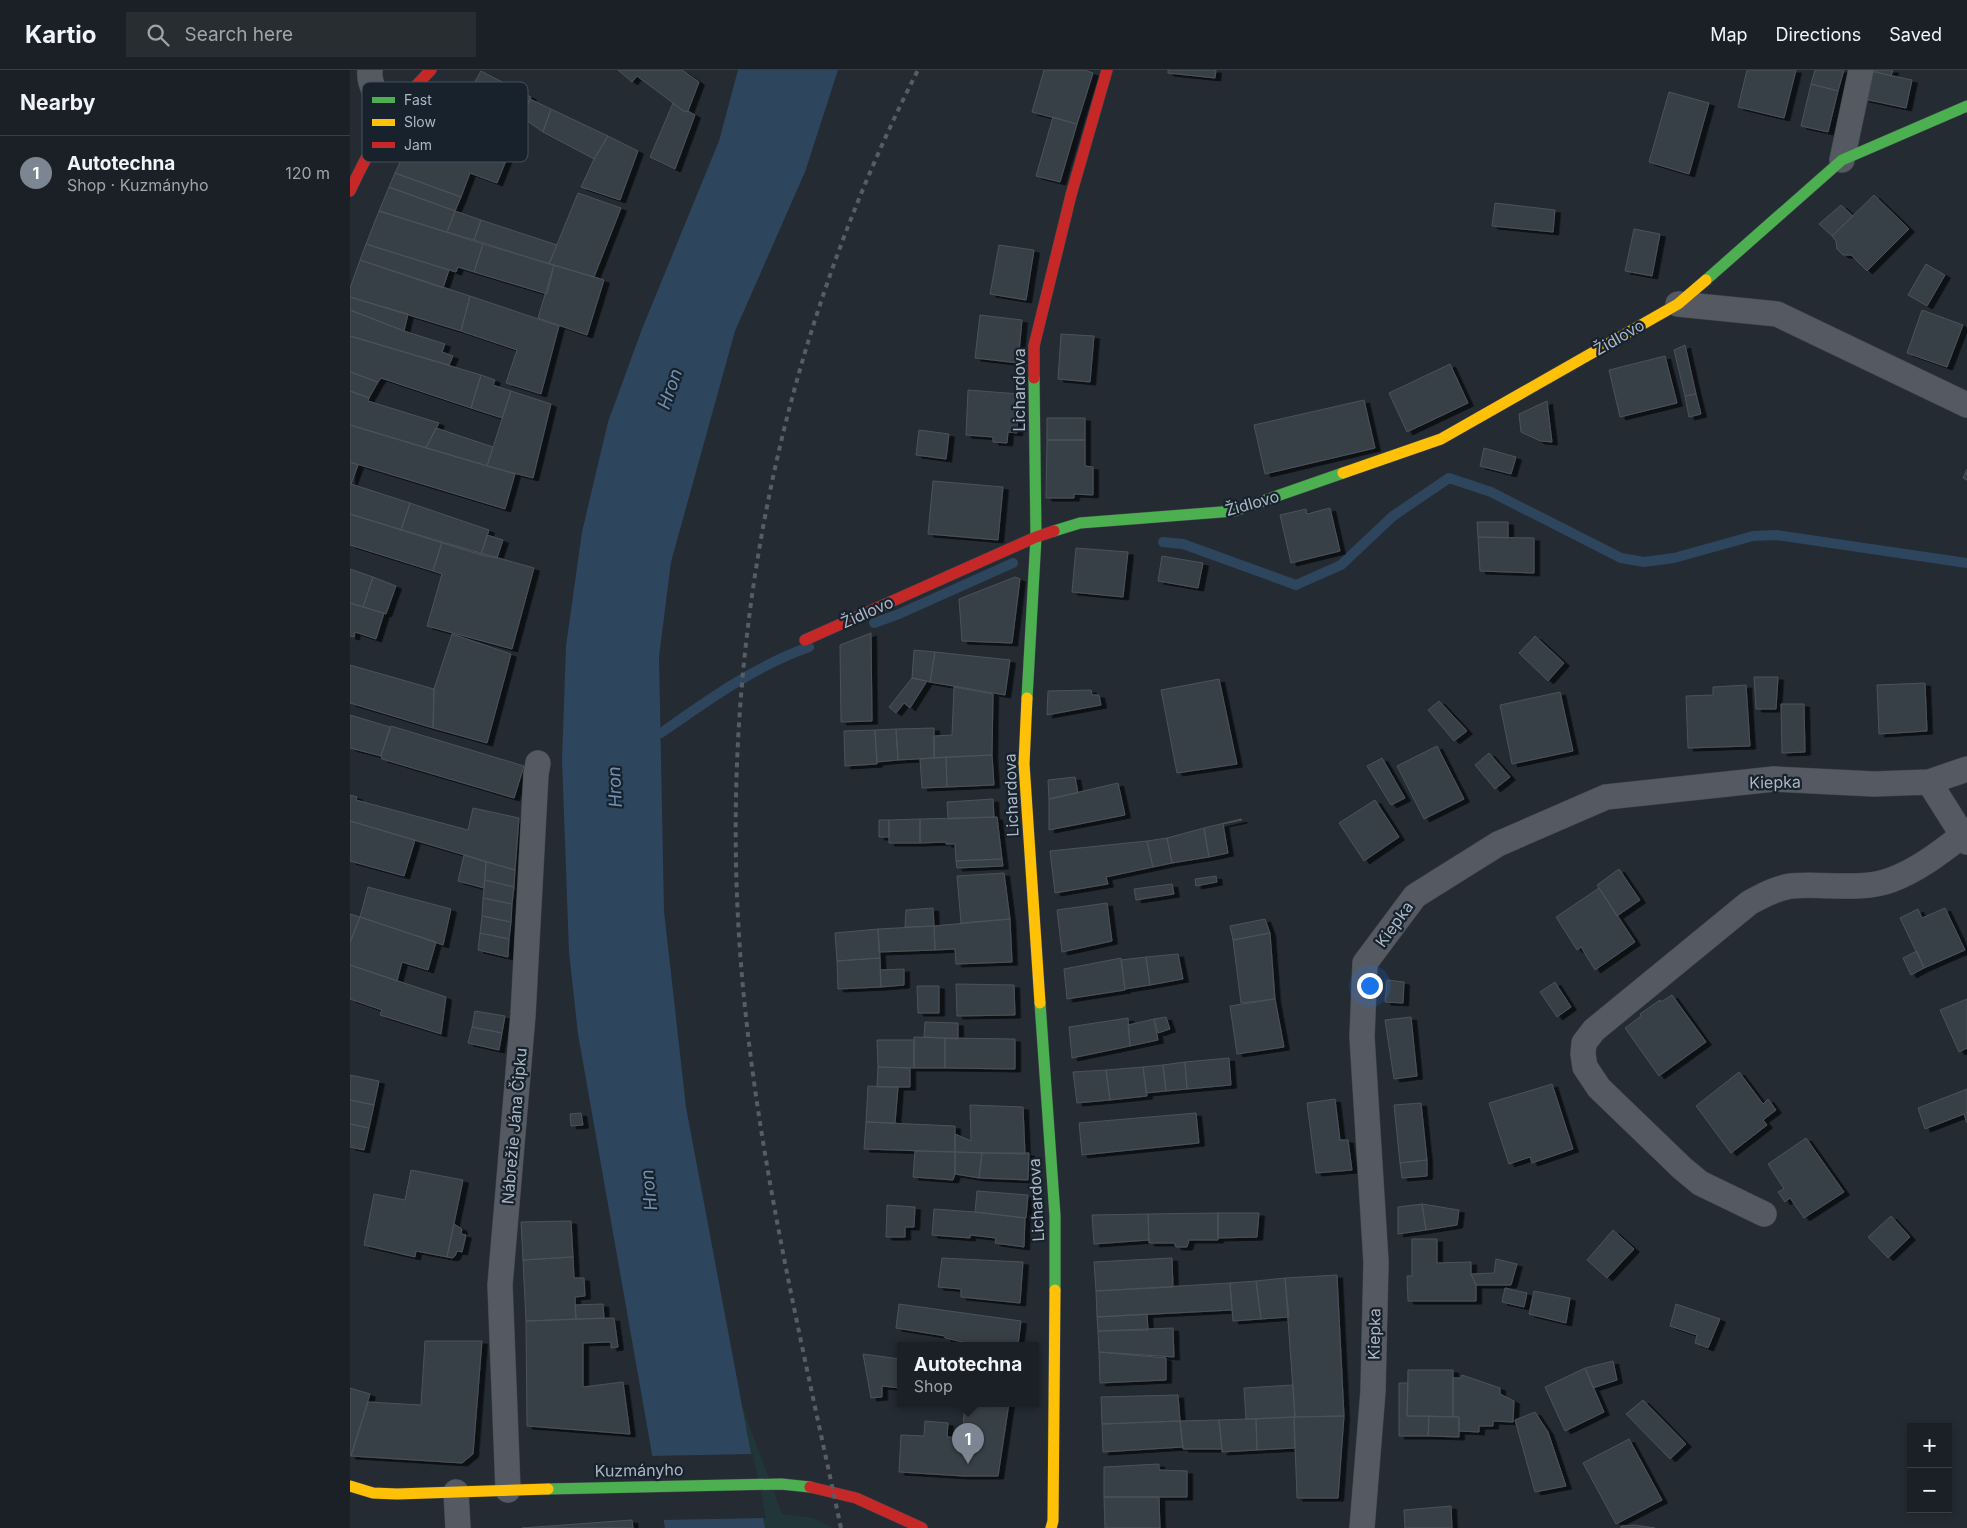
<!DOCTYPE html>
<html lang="en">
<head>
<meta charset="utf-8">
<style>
  :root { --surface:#1b2026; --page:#282d32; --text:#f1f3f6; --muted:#a0a3a7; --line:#393e43; --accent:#7c8693 }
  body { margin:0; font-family:Inter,sans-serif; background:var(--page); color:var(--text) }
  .controls { position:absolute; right:15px; bottom:15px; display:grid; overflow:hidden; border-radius:0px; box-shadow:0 2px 8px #0003 }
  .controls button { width:45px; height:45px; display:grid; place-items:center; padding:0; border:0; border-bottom:1px solid var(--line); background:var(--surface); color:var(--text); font:25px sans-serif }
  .you { position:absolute; left:1019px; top:915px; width:18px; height:18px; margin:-12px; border:4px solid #fff; border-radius:50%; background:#1a73e8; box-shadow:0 0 0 8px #1a73e833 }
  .badge { display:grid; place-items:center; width:32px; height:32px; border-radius:50%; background:var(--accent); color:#fff; font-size:16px; font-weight:700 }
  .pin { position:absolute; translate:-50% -41px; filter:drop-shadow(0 1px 2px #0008) }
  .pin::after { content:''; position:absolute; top:26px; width:18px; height:15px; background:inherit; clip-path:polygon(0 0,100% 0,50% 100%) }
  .popup { position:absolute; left:547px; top:1272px; width:142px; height:65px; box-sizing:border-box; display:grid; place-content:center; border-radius:0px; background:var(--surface); filter:drop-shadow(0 1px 4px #0005); font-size:16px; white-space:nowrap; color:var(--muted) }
  .popup b { font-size:19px; color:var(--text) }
  .popup::after { content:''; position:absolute; left:50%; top:100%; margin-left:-10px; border:10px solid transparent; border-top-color:var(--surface) }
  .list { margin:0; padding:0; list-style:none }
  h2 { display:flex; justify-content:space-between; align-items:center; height:65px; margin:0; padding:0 20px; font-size:21px }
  h2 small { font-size:16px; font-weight:400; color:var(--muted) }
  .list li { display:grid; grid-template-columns:32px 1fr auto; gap:15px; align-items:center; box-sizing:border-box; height:75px; padding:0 20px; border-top:1px solid var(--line) }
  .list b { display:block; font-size:19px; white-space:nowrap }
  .list p { margin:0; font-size:16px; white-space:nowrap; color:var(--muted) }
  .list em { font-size:16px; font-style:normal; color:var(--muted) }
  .icon { flex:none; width:28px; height:28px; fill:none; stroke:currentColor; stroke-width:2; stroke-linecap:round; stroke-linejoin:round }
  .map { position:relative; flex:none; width:1617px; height:1458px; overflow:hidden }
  header { display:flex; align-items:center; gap:30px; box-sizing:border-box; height:70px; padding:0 25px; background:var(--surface); border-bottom:1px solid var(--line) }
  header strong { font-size:24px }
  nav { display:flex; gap:28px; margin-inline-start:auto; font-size:18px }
  .search { width:350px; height:45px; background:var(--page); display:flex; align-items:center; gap:12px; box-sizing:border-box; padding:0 18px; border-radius:0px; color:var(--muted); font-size:19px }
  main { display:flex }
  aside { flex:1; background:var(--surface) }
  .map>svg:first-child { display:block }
  .green { fill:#213639 }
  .water { fill:#2e455e }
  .pier { fill:#242b33 }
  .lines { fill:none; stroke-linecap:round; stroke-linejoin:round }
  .stream { stroke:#2e455e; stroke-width:10 }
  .building { fill:#394047; stroke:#4b525b; filter:url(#shadow) }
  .street-casing { stroke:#40454b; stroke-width:26 }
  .fast-casing { stroke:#40454b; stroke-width:12 }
  .slow-casing { stroke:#40454b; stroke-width:12 }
  .jam-casing { stroke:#40454b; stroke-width:12 }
  .street { stroke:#545962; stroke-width:25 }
  .fast { stroke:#4caf50; stroke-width:11 }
  .slow { stroke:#ffc107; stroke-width:11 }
  .jam { stroke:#c62828; stroke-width:11 }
  .rail { stroke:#575d64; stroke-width:4; stroke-dasharray:5 5; stroke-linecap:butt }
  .labels { text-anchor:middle; stroke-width:4.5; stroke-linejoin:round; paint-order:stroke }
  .street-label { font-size:16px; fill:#acb7c6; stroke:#17222d }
  .water-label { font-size:18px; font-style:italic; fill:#7190b2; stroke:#17222d }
  .key { fill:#17222d; stroke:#444f5b; stroke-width:1 }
  .key-label { font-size:14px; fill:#acb7c6 }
</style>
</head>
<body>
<header>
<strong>Kartio</strong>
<div class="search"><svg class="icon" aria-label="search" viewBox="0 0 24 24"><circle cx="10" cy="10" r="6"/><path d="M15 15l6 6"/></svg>Search here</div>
<nav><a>Map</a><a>Directions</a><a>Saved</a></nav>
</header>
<main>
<aside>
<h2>Nearby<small></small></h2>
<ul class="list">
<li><span class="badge">1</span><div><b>Autotechna</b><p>Shop · Kuzmányho</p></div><em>120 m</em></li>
</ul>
</aside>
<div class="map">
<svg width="1617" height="1458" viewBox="0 0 1617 1458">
  <defs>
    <filter id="shadow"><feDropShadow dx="5.5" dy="3" stdDeviation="0" flood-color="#0009"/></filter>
  </defs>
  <rect width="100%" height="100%" fill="#242b33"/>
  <!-- green -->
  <path class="green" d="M391,1333L432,1444L464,1448L483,1458H415Z"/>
  <!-- water -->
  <path class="water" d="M388,0H488L455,102L385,261L321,492L309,587L314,841L336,1037L415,1458H315L228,964L219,882L212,690L216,576L232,462L258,352L292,259L369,71Z"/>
  <!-- pier -->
  <path class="pier" d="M403,1384L416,1448L311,1450L299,1386Z"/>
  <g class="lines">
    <!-- stream -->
    <path class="stream" d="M813,472L833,474L946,515L991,495L1043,446L1099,408L1141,422L1271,488L1294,492L1324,488L1403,466L1426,465L1617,493
      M524,553L549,544L663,493
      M300,666L311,663C358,630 405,596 459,577"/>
  </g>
  <!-- building -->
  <path class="building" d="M268,0H332L349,12L338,41L335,42L287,6L282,12Z
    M694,0H734L743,3L727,54L682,42Z
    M818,0H866L865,8L818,3Z
    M1397,0H1446L1434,48L1388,37Z
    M1465,0H1494L1488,21L1461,14Z
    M1520,0H1543L1541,6Z
    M131,1L181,27L173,48L118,24Z
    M1520,1L1562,10L1556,38L1514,29Z
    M1461,14L1488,21L1478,62L1451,56Z
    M1319,22L1359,33L1339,104L1299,92Z
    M118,24L173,48L166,65L111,37Z
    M180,29L201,39L193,62L173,48Z
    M96,31L166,65L155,93L81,59Z
    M323,33L335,42L338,41L345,45L325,99L300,87Z
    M201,39L258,66L244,89L193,62Z
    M703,47L727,54L710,112L686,106Z
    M68,54L155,93L147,113L120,103L111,127L45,103Z
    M258,66L288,81L270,130L231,117L244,89Z
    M45,103L111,127L105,141L39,117Z
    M39,117L105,141L97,162L29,141Z
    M228,123L271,138L244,207L199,194Z
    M1524,125L1559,159L1517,201L1501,185H1493L1487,179L1486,171L1482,166Z
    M1145,133L1205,140L1203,162L1142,156Z
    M1491,135L1503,146L1482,166L1469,154Z
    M29,141L133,174L124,202L108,197L106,202L99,200L16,174Z
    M105,141L131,150L124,170L97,162Z
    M131,150L207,175L199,194L124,170Z
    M1284,159L1310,164L1302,206L1275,201Z
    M16,174L99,200L93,218L10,190Z
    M133,174L204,195L197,224L124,202Z
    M649,175L684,180L676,230L640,224Z
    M10,190L120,226L111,261L0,227V218Z
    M1576,194L1595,205L1577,236L1558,225Z
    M204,195L254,210L237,265L188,248Z
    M120,226L209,256L191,324L156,313L167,280L111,261Z
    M0,227L58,244L54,261L0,240Z
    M0,240L54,261L95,274L92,282L103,286L99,295L0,266Z
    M1572,240L1613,255L1597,297L1557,283Z
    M630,245L672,250L668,293L625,288Z
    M711,264L744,266L740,312L708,309Z
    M0,266L131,305L121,338L31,308L28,312L0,302Z
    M1335,275L1346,324L1335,326L1324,280Z
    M1315,286L1327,333L1270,347L1259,300Z
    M1100,294L1118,333L1057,362L1039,323Z
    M0,302L28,312L19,328L0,321Z
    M131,305L145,310L143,315L161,321L152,348L121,338Z
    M618,320L669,324L667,363L658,362L657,373L643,372V367L616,365Z
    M0,321L19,328L18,331L89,353L76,378L0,355Z
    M161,321L201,334L183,408L137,396Z
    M1346,324L1351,344L1339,347L1335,326Z
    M1014,330L1025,378L915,404L904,355Z
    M1197,331L1202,372L1190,371L1171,362L1169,344Z
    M697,348H735V370H697Z
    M0,355L165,404L155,439L0,392Z
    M86,358L143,377L137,396L76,378Z
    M569,360L599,364L596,389L566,385Z
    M697,370H735V396L743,397V425L724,424V428H696Z
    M1134,378L1166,387L1161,404L1130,396Z
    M0,392L8,395L1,414L60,433L51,460L0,444Z
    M1617,399V410L1613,408Z
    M583,411L653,417L648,470L578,464Z
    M60,433L139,460L131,485L51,460Z
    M980,438L990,481L941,493L930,445L956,439L957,444Z
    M0,444L92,472L83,501L0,475Z
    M1127,452H1158V468L1128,467Z
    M137,465L153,470L147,488L131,485Z
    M1128,467L1184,468V503L1130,501Z
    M92,472L184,498L162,579L77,556L92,504L83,501Z
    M726,478L778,482L773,527L722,522Z
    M812,486L853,493L848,518L808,511Z
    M0,499L23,507L13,537L0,533Z
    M23,507L46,516L36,544L13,537Z
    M665,507L670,509L662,573L612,571L609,529Z
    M0,533L34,543L26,569L5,562L4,567L0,566Z
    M521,563L522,651L491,652L490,575Z
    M102,564L161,584L137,673L83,658L84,619Z
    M1185,566L1214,593L1198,611L1169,583Z
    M564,580L585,582L580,612L562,608Z
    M585,582L660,590L655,625L580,612Z
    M0,595L84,619L83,658L0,633Z
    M1404,607H1428L1426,639H1406Z
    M562,608L577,611L560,638L554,633L546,643L539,637Z
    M869,609L887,694L827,703L811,620Z
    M1575,613L1577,661L1529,664L1527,615Z
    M1396,615L1400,676L1338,678L1336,626L1363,625V617Z
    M604,617L643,624L642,685L584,688V666L602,665Z
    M741,620L742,625H749L751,635L697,645L698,621Z
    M1210,622L1223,681L1162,694L1150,635Z
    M1089,631L1117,661L1104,671L1078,640Z
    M1431,634H1454L1455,682L1432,683Z
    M0,645L40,657L31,686L0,678Z
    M41,656L174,696L164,728L32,689L31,686Z
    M584,658V688L548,690L546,659Z
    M546,659L548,690L527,692L525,660Z
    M525,660L527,694L495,696L494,661Z
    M1087,676L1114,729L1074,749L1047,696Z
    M1139,683L1160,707L1145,719L1125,695Z
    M642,685L644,715L597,717L596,687Z
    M596,687L597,717L572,718L570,689Z
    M1032,688L1055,728L1041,735L1017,696Z
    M725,707L728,723L699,729L698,710Z
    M768,713L775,745L699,760V729Z
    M0,725L7,727L6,730L118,760L123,738L169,748L165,800L0,751Z
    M643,729L644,747L598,749L597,732Z
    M1025,730L1049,767L1014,791L989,753Z
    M647,747L652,789L606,791L605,774H596V772L570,773V749Z
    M570,749V773H539V750Z
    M891,749L892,750L873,754L878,783L859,787L854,758Z
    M529,750H539V767H529Z
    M0,751L65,770L54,806L0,791Z
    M854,758L859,787L822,793L817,768Z
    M817,768L822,793L803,797L797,771Z
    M797,771L803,797L756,807L758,814L705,823L700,781Z
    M114,785L136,792L134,818L108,811Z
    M652,789L653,796L607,798L606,791Z
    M136,792L165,800L164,817L135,810Z
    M1269,799L1290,830L1267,846L1247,815Z
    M654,803L660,849L611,853L607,806Z
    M866,806L867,812L846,816L845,809Z
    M135,810L164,817L162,834L133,828Z
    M822,814L824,824L786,830L784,819Z
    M18,817L101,839L93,875L10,847Z
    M1249,818L1285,872L1245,900L1231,877L1227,880L1206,847Z
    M133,828L162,834L161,852L132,846Z
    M757,833L762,871L712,882L707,840Z
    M583,838L584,856L555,857L556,840Z
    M1595,838L1615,880L1574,898L1550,848L1568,839L1572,848Z
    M0,844L10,847L0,872Z
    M132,846L161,852L159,869L130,863Z
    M10,847L86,872L78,900L52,892L47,911L0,895V873Z
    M660,849L662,892L606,894L605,879L585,880L584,856Z
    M915,849L920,863L883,870L880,856Z
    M584,856L585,880L529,882L528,859Z
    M528,859L530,888L487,891L485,863Z
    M130,863L159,869L158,887L128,880Z
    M920,863L925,929L891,933L883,870Z
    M1567,881L1574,898L1561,905L1553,888Z
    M828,884L833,909L800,915L796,887Z
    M796,887L800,915L775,919L771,890Z
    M530,888L531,917L488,919L487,891Z
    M771,888L775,920L717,929L714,899Z
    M0,895L96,927L91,964L30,945L32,940L0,929Z
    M554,899V915L531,917L530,900Z
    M1037,910L1054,912L1053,933L1035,932Z
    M1205,912L1221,937L1207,947L1190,922Z
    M606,914L664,915L665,945L607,946Z
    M567,916H589V943H568Z
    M1322,925L1356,972L1309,1006L1275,958L1291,946L1290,944L1310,930L1311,932Z
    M925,929L934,977L887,984L880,936Z
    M1617,929V978L1609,982L1590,940Z
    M125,941L155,946L152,963L122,957Z
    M816,947L820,959L808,963L804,949Z
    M1061,947L1067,1006L1044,1009L1035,950Z
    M778,948L780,976L722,988L719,957Z
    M804,949L808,970L780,976L778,955Z
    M575,952L608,953V969L574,967Z
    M122,957L152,963L149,980L118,973Z
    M564,967L595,968V998H564Z
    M595,968L665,969V999L595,998Z
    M527,970H564V998L528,997Z
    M879,988L881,1015L837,1019L835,992Z
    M835,992L837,1019L816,1021L813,995Z
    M813,995L816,1021L796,1023L793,997Z
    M528,997L560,998V1017H527Z
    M793,997L797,1026L760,1030L756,1000Z
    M756,1000L760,1030L727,1033L723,1002Z
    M1389,1002L1413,1034L1418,1029L1426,1040L1413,1050L1417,1055L1381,1083L1346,1036Z
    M0,1005L29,1011L24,1035L0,1030Z
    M1202,1014L1223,1079L1182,1093L1180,1087L1159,1094L1139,1033Z
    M518,1016L548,1017L545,1053L516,1052Z
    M1617,1019V1053L1614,1044L1575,1059L1568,1038Z
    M985,1029L990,1070H998L1002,1100L966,1103L957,1033Z
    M0,1030L24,1035L19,1058L0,1054Z
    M1071,1033L1077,1090L1050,1093L1044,1035Z
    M620,1035L673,1037L675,1084L605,1082V1064L621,1071Z
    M231,1043L233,1055L221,1056L220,1044Z
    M846,1043L849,1073L732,1085L729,1053Z
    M516,1052L605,1056V1082L514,1079Z
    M0,1054L19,1058L14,1080L0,1077Z
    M1456,1068L1494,1122L1454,1148L1440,1128L1435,1132L1428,1122L1434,1119L1418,1094Z
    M565,1081L605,1082V1104L603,1110L563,1107Z
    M605,1082L632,1083L629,1108L605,1104Z
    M632,1083H679L678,1110L629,1108Z
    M1077,1090V1106L1052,1108L1050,1093Z
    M61,1100L113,1110L97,1187L66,1181L65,1187L14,1175L24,1124L55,1130Z
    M627,1121L678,1125L676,1148L625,1142Z
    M1072,1134L1076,1160L1048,1164V1137Z
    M1072,1134L1109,1140L1107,1155L1076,1160Z
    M537,1135L565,1137L564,1157H555V1167H536Z
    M584,1139L625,1142L675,1148L674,1177L645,1173L646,1168L620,1165V1168L582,1165Z
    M868,1143V1170H839L837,1177H826L824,1173H799L798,1144Z
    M868,1143H909L907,1167L868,1168Z
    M798,1144L799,1170L744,1174L742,1145Z
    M1541,1146L1560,1167L1538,1188L1518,1167Z
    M221,1151L223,1187L173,1190L171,1152Z
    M104,1154L112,1159L111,1164L116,1165L112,1182L107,1181L105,1186L102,1188L97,1187Z
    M1263,1160L1284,1179L1257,1208L1237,1190Z
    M1062,1169H1087V1193L1121,1192V1204L1126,1215V1231H1058L1057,1206H1062Z
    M223,1187L224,1208H234L235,1226L225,1227L226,1249L176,1251L173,1190Z
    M592,1188L673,1192L670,1233L611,1227V1219L588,1217Z
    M822,1188L823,1217L746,1221L744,1192Z
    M1146,1189L1167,1194L1161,1215H1126L1121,1204L1144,1203Z
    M987,1205L994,1346L945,1347L935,1208Z
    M935,1208L939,1247L911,1249L906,1211Z
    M906,1211L911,1249L883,1251L880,1213Z
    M880,1213L882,1240L747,1247L746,1221Z
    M1155,1218L1177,1223L1174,1237L1152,1232Z
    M1184,1221L1220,1228L1216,1253L1179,1244Z
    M253,1234L254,1248L226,1249L225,1235Z
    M549,1234L671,1251L668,1275H626L595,1268V1266L546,1258Z
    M1326,1234L1370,1249L1358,1278L1345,1273L1347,1265L1320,1256Z
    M797,1244L798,1260L748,1261L747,1247Z
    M264,1248L268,1277L261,1278V1272L233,1273V1317L273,1312L280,1364L177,1356L176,1251Z
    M823,1258L824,1287L749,1282L748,1261Z
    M75,1271H132L123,1384L112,1393L1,1386L18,1332L71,1335Z
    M749,1282L816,1288V1310L750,1313Z
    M513,1284L550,1289V1318L532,1316V1327L521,1328Z
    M1263,1291L1267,1310L1243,1318L1235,1298Z
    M1235,1298L1254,1342L1215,1361L1195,1317Z
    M1058,1300H1103V1347L1057,1346Z
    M1112,1305L1150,1318V1324L1164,1331L1163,1352L1143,1351V1356H1129V1362L1109,1361V1347H1103V1308H1111Z
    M1049,1313H1058L1057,1346H1079L1078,1366H1049Z
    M943,1315L945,1347L896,1349L894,1318Z
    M0,1318L20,1324L1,1386H0Z
    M828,1325L830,1351L752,1354L751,1327Z
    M1293,1330L1336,1374L1320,1389L1276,1344Z
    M615,1333H659L648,1406H613L549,1402L551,1365L574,1366L575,1351L598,1353L597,1367L612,1368Z
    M1185,1342L1198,1362L1216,1416L1185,1422L1165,1350Z
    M994,1346L988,1428H947L944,1347Z
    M1079,1346L1109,1347V1367L1078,1366Z
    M944,1347L945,1378L907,1380L906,1349Z
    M896,1349H906L907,1380L872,1382L869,1350Z
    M869,1350L872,1379H833L830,1351Z
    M830,1351L833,1377L753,1382L752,1354Z
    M1279,1369L1312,1430L1266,1454L1233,1393Z
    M809,1394V1400L837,1401V1427H754V1397Z
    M754,1427H809L810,1458H755Z
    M1101,1436L1102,1458H1055L1054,1440Z
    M282,1450L283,1458H172Z
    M1285,1455L1305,1458H1271V1456Z"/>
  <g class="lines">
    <!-- street casing -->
    <g class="street-casing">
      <path id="street" d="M20,0C18,18 31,31 41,44
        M1492,90L1511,0
        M1328,234L1427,244L1617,335
        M1579,712L1617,699
        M1414,1144L1350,1113L1332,1098L1249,1018L1235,997L1233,984L1234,973L1244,960L1399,833C1412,826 1426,818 1441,816C1472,813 1513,821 1541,810C1568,800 1591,782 1613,765
        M158,1420L150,1215L173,945L186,704L188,693
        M106,1422L108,1458
        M1012,1458L1023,1321L1026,1192L1012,967L1015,893L1065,826L1148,774L1256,727L1424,709L1524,714L1579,712L1617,772"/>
    </g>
    <!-- fast casing -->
    <g class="fast-casing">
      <path id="fast" d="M1356,210L1492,90L1617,36
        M704,461L730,453L884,441L993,403
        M677,628L686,467L684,308
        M690,933L705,1146V1220
        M198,1419L431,1414L460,1417"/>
    </g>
    <!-- slow casing -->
    <g class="slow-casing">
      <path id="slow" d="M993,403L1091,369L1328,234L1356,210
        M677,628L674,694L690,933
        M0,1416L23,1423L47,1424L198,1419
        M701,1458L703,1451L705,1220"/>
    </g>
    <!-- jam casing -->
    <g class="jam-casing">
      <path id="jam" d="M0,121C21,75 45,35 81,0
        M684,308V276L721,125L757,0
        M455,570L686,467L704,461
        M460,1417L506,1428L572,1458"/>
    </g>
    <!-- street -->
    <use href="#street" class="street"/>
    <!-- fast -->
    <use href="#fast" class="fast"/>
    <!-- slow -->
    <use href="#slow" class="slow"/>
    <!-- jam -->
    <use href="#jam" class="jam"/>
    <!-- rail -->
    <path class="rail" d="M491,1458C456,1292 416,1125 397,956C359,626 417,296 568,0"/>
  </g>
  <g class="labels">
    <!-- street labels -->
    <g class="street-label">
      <text transform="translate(1269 267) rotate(-30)" y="6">Židlovo</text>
      <text transform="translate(669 320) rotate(-90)" y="6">Lichardova</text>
      <text transform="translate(902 433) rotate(-16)" y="6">Židlovo</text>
      <text transform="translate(517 542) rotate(-24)" y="6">Židlovo</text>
      <text transform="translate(1425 712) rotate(-1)" y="6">Kiepka</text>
      <text transform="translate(661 725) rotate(-92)" y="6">Lichardova</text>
      <text transform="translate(1044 854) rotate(-54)" y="6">Kiepka</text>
      <text transform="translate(164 1056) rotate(-85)" y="6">Nábrežie Jána Čipku</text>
      <text transform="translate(686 1130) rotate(-93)" y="6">Lichardova</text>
      <text transform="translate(1024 1264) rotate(-89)" y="6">Kiepka</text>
      <text transform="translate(289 1400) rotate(-1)" y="6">Kuzmányho</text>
    </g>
    <!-- water labels -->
    <g class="water-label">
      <text transform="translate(320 319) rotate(-71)" y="6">Hron</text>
      <text transform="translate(265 717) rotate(-93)" y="6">Hron</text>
      <text transform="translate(299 1120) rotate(-96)" y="6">Hron</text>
    </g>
  </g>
  <!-- legend -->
  <rect x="12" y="12" width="166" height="80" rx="8" class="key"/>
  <rect x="22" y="27" width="23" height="6" fill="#4caf50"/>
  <rect x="22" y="49" width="23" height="7" fill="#ffc107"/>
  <rect x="22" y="72" width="23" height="6" fill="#c62828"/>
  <g class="key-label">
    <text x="54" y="35">Fast</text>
    <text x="54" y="57">Slow</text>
    <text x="54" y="80">Jam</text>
  </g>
</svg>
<div class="controls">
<button>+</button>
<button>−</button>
</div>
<div class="you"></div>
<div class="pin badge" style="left:618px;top:1394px">1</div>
<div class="popup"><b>Autotechna</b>Shop</div>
</div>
</main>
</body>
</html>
